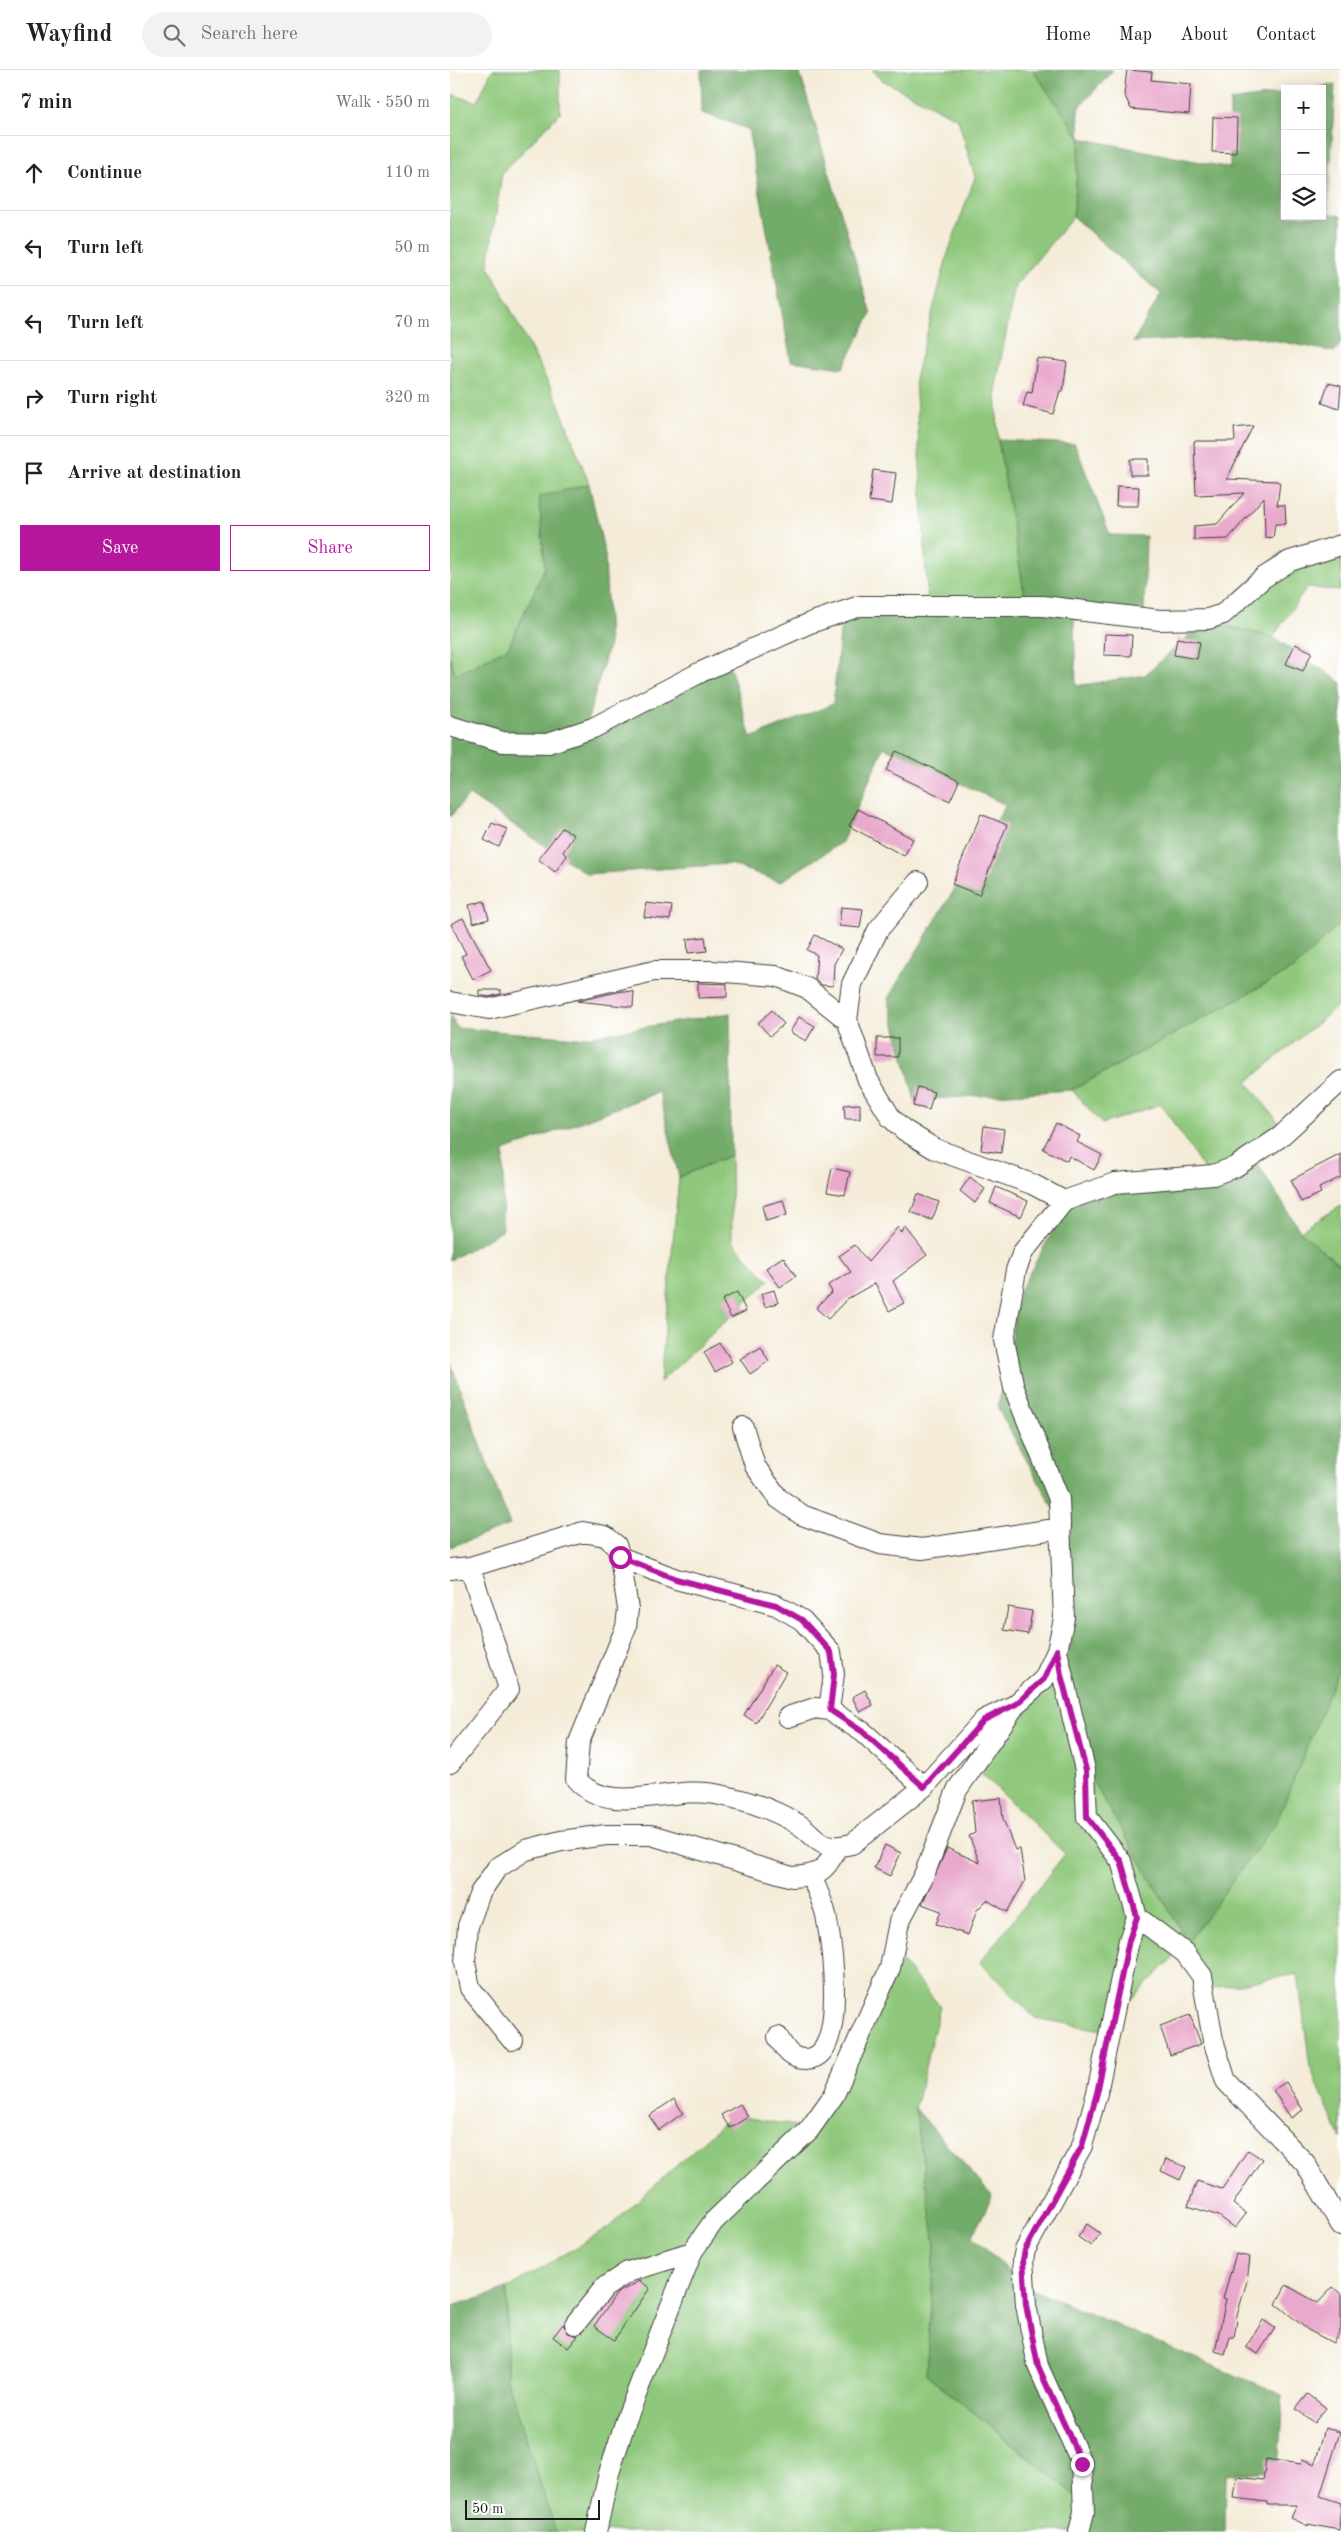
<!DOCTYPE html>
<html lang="en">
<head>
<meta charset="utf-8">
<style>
  :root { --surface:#fff; --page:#f2f2f2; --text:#202124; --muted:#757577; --line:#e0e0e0; --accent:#b5179e }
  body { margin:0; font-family:"Old Standard TT",serif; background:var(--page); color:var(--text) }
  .controls { position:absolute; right:15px; top:15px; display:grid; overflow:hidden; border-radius:0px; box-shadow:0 2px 12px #0003 }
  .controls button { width:45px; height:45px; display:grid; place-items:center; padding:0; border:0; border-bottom:1px solid var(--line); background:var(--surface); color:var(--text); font:25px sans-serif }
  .scale { position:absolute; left:15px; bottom:12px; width:135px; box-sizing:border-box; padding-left:5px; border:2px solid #1c1c1c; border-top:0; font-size:14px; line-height:18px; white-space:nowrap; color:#1c1c1c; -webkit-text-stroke:4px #fff; paint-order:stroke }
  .stop { position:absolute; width:15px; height:15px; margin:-11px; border:4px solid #b5179e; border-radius:50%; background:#fff }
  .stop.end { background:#b5179e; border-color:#fff; box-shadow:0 1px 5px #0008 }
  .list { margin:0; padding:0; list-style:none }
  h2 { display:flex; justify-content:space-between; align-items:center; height:65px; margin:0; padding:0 20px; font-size:21px }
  h2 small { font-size:16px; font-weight:400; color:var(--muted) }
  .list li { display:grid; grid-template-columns:32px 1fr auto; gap:15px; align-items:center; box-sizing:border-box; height:75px; padding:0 20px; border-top:1px solid var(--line) }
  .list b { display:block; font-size:19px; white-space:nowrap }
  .list em { font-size:16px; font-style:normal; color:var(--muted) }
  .actions { display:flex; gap:10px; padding:15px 20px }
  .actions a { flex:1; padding:11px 0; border:1px solid var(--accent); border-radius:0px; text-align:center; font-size:18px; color:var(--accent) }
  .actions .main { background:var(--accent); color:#fff }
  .icon { flex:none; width:28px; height:28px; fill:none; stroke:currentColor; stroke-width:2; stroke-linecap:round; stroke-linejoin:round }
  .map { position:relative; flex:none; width:891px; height:2462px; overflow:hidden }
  header { display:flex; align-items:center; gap:30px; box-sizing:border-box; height:70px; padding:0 25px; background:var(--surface); border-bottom:1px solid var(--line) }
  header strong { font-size:24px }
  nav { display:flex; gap:28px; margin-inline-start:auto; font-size:18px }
  .search { width:350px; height:45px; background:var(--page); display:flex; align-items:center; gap:12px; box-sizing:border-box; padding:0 18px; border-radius:28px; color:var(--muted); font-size:19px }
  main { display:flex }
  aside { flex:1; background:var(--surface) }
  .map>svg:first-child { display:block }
  .green { fill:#8fc87b; stroke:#56724c }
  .forest { fill:#73ac6b; stroke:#486444 }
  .building { fill:#e9a9cc }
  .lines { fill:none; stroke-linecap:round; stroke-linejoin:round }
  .minor-casing { stroke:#3c3b38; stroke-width:22 }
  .minor { stroke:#fff; stroke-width:20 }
  .route { stroke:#b5179e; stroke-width:6 }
</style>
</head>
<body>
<header>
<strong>Wayfind</strong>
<div class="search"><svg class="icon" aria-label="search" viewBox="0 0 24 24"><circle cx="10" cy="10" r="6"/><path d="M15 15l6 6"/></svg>Search here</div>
<nav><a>Home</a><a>Map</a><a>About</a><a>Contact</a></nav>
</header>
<main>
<aside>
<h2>7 min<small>Walk · 550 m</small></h2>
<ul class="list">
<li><svg class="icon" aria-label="ahead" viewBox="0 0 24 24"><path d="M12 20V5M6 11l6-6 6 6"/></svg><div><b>Continue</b></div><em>110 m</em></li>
<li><svg class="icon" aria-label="left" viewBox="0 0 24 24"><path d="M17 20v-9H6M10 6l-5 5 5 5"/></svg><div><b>Turn left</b></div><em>50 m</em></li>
<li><svg class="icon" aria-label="left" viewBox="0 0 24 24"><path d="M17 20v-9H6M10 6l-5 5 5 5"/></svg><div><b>Turn left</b></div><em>70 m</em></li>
<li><svg class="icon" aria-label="right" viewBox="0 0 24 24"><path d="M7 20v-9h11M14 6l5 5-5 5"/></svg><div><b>Turn right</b></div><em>320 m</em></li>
<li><svg class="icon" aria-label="arrive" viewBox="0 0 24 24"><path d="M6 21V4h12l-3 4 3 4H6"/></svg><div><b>Arrive at destination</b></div></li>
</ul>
<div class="actions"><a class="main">Save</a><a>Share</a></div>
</aside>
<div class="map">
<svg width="891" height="2462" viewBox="0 0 891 2462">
  <rect width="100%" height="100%" fill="#fff"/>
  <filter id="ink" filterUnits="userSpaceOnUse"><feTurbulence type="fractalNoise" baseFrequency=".02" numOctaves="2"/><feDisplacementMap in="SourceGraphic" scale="10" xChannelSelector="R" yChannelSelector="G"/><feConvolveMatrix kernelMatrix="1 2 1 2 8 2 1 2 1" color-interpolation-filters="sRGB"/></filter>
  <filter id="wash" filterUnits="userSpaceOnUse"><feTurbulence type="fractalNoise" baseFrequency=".0096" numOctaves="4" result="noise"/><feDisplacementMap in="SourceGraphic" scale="20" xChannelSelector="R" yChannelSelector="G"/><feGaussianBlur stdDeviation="1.12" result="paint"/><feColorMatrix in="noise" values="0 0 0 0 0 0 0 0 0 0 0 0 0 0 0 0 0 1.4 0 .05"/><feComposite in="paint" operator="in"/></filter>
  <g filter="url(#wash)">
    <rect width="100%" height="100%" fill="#f4ecd8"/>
    <!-- green -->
    <path class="green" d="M42,0H110V43L52,103L38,195L108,332L139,414L89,427L95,498L58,578L5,606L0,585V24L27,32Z
      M422,0H583L630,68L623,147L565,216L546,316L548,370L575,527L478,535L465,308L498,183L525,107L508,49L432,10Z
      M891,477V521L857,517L823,567L755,551L833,481Z
      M891,852V938L888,936L797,1012L840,1067L758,1105L711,1034L652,1054L622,1020L846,897Z
      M281,1085L282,1171L319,1211L210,1312L229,1107Z
      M891,1136V1196L850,1161Z
      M891,1593V2069L860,1997L848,1904L758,1919L738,1872L652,1960L585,1948L530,1892L615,1784L529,1701L608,1602L633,1695L738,1872Z
      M452,1892L490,1936L465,2038L485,2175L476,2304L635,2433L625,2462H106L57,2309V2219L158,2158L282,2045L357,2058Z"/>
    <!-- forest -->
    <path class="forest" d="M251,0H349L421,244L393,298L341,291L298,59L252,43Z
      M583,0H663L628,39L630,68L780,98V31L835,23V146H872V19H858L885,14L878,143L891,146V273L885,282L802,266L683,272L711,224L623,147L630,68Z
      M548,370L625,374L660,465L696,466L694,545L624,550L626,616L695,605L755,551L823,567L891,612V852L846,897L622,1020L465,1030L438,928L556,735L434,677L392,772L330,812L280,794L137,804L19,725L0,747V585L5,605L58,578L95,498L89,427L139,414L155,485L159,574L134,663L277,586L301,668L383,634L392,542L575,527Z
      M280,943L281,1085L229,1107L209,1022L54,1081L52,1161L0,1190V945L7,958L128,968Z
      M808,1094L850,1161L891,1196V1593L827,1751L738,1872L633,1695L608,1602L615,1459L548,1339L569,1222L619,1132Z
      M0,1291L60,1455L0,1477Z
      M465,2038L542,2126L523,2166L576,2217L833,2325L828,2400L776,2405L775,2462H625L635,2433L476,2304L485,2175Z
      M57,2219V2309L106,2462H0V2238Z"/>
    <g id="blocks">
      <!-- building -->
      <path class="building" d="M677,0L702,2L701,10L741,14L739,44L681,39L674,24Z
        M763,47L787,48L786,83L762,82Z
        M587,288L617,292L613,321H610L603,344L573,336L577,322L582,323Z
        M878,313L891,316L889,339L872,333Z
        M803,356L777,409L827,411L830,413L827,435H835L836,454H825L823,468L815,467L814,427L778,469L744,470V456L767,454L794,423L746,425L744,371H785L784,358Z
        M680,389H698V405H680Z
        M423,400L446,403L442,434L419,431Z
        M667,416L689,417L688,436H666Z
        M655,564L682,565L681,586L654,585Z
        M727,568L750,572L747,589L724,585Z
        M845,574L862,582L853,601L836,594Z
        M446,681L509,711L500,731L436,700Z
        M408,739L463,769L454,786L399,756Z
        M531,744L557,755L529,825L502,814Z
        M42,753L57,759L49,777L34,770Z
        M112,758L124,765L113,782L117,786L105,802L88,789Z
        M34,831L39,849L23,853L19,835Z
        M196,833L222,836L220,850L194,847Z
        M391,837L413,839L410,858L389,856Z
        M13,848L41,900L23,909L11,886L16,884L1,854Z
        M365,865L392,879L384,894L383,916L372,915L365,909L367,885L357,880Z
        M255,867L257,881L238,883L237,869Z
        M248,913L277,914V927L248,928Z
        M29,920H51V924L39,927L29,925Z
        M172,921L184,922L183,937L127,931Z
        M322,940L334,954L320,966L308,953Z
        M349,947L365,956L356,971L340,962Z
        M427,968H448V987H427Z
        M468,1017L484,1022L479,1040L463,1036Z
        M410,1034V1049H395L394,1035Z
        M606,1053L630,1066L627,1072L652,1085L644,1100L619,1086L617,1091L593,1079Z
        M534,1056L554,1059L551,1083L531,1080Z
        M891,1084V1107L869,1118L871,1123L851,1132L841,1110Z
        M382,1098L400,1102L395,1125L377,1122Z
        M520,1107L535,1119L525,1133L510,1121Z
        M546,1117L578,1131L571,1147L540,1133Z
        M468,1124L489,1132L482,1150L461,1142Z
        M333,1130L337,1145L316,1151L312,1136Z
        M448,1157L452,1164L455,1157L477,1185L443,1211L454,1233L439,1241L425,1213L397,1229L378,1249L366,1238L382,1222L378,1215L401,1202L389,1186L405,1175L418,1192Z
        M333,1187L346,1206L330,1217L316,1198Z
        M324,1220L328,1233L315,1237L311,1224Z
        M287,1222L296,1241L281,1248L272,1230Z
        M270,1273L282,1292L265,1302L254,1282Z
        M310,1276L319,1291L300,1304L290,1289Z
        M558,1537L582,1541L578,1564L554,1560Z
        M324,1595L336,1602L306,1653L294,1645Z
        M415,1620L423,1635L410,1642L402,1627Z
        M551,1728L553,1749L565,1780L570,1779L575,1811L557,1842L537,1830L527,1840L518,1865L486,1854L491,1841L472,1834L497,1778L530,1793L519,1766L525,1763L522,1731Z
        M435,1775L451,1783L440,1806L424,1798Z
        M740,1945L751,1974L720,1985L710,1956Z
        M836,2012L853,2040L841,2048L823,2020Z
        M224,2029L233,2043L209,2060L199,2046Z
        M290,2034L298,2047L280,2058L271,2045Z
        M798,2080L812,2089L783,2134L796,2144L785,2158L769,2146L738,2136L747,2111L772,2119Z
        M716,2089L736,2097L730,2110L711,2101Z
        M637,2154L650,2163L641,2176L628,2167Z
        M786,2184L800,2187L797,2211L786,2249L787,2250L784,2267H780L775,2284L765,2281L776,2229L773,2228Z
        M190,2211L200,2218L164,2270L144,2256L167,2223Z
        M836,2215L868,2233L883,2217L891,2224V2259L883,2273L858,2260L826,2234Z
        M813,2250L825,2258L808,2284L796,2277Z
        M113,2254L118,2263L128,2266L118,2278L103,2267Z
        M858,2324L876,2338L864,2353L846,2339Z
        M875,2358L890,2362L870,2426L891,2433L889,2460L858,2454V2456L841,2448L847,2435H817V2432L784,2428L787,2407L813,2410L816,2389L851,2394L852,2389L865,2394Z"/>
    </g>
  </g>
  <g filter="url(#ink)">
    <use href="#blocks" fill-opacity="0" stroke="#3c3b38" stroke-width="1"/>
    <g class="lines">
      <!-- minor casing -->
      <g class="minor-casing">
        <path id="minor" d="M0,656L53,672L98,673L143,658L251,602L360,553L410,536H593L710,550L758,549L773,544L813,508L840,491L891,475
          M468,812L428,860L402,914L397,950L418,1010L441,1048L454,1060L485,1079L582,1114L614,1131
          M0,932L39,939L204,901H262L326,906L357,918L397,950
          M293,1357L305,1396L328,1428L352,1445L430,1474L472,1479L611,1458
          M170,1487L226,1509L326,1535L352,1550L381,1582L384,1604L379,1640
          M0,1499L20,1497L133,1462L155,1466L166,1475L170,1487L178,1539L176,1557L129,1672L126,1709C159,1748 222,1715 265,1724C293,1729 323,1739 348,1754C357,1759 363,1768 372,1773C382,1778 392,1776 402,1774L474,1717L534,1650L565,1635
          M607,1581L635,1700L637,1747L671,1791L687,1847L679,1870L647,2023L632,2076L575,2180L573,2190L576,2235L588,2296L632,2394L634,2442L629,2462
          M338,1647L365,1638L379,1640L413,1662L474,1717
          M0,1693L59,1619L20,1497
          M687,1847L735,1883L752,1906L763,1970L776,2011L855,2093L891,2155
          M328,1967C335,1979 340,1989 356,1989C399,1989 381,1871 376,1845C373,1832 366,1818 361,1805
          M62,1970L20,1918L15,1892L18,1856L30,1823L47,1798L76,1780L111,1771L156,1765H201L342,1807C370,1805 375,1802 387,1777
          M125,2254L155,2217L178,2202L242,2182
          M146,2462L159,2403L176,2350L242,2182L264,2151L359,2060L384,2025L440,1898L449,1852L474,1805L507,1720L566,1634L594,1609L607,1581L614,1548L609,1429L564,1318L554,1270L566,1200L573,1182L614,1131L665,1113L763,1105L785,1097L830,1067L891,1011"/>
      </g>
      <!-- minor -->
      <use href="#minor" class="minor"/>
    </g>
  </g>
  <g class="lines" filter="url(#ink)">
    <!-- route -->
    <path class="route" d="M170,1487L226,1509L326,1535L352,1550L381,1582L384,1604L380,1640L413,1662L474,1717L534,1650L566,1634L594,1609L607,1580L611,1605L636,1700L637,1747L671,1791L687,1847L679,1870L647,2023L632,2076L575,2180L573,2190L576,2235L588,2296L632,2394"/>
  </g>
</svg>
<div class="controls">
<button>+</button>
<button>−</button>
<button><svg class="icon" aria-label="layers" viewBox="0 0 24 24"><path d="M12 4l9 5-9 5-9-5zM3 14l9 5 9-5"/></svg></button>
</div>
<div class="scale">50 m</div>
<div class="stop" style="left:170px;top:1487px"></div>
<div class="stop end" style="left:632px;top:2394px"></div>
</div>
</main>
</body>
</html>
